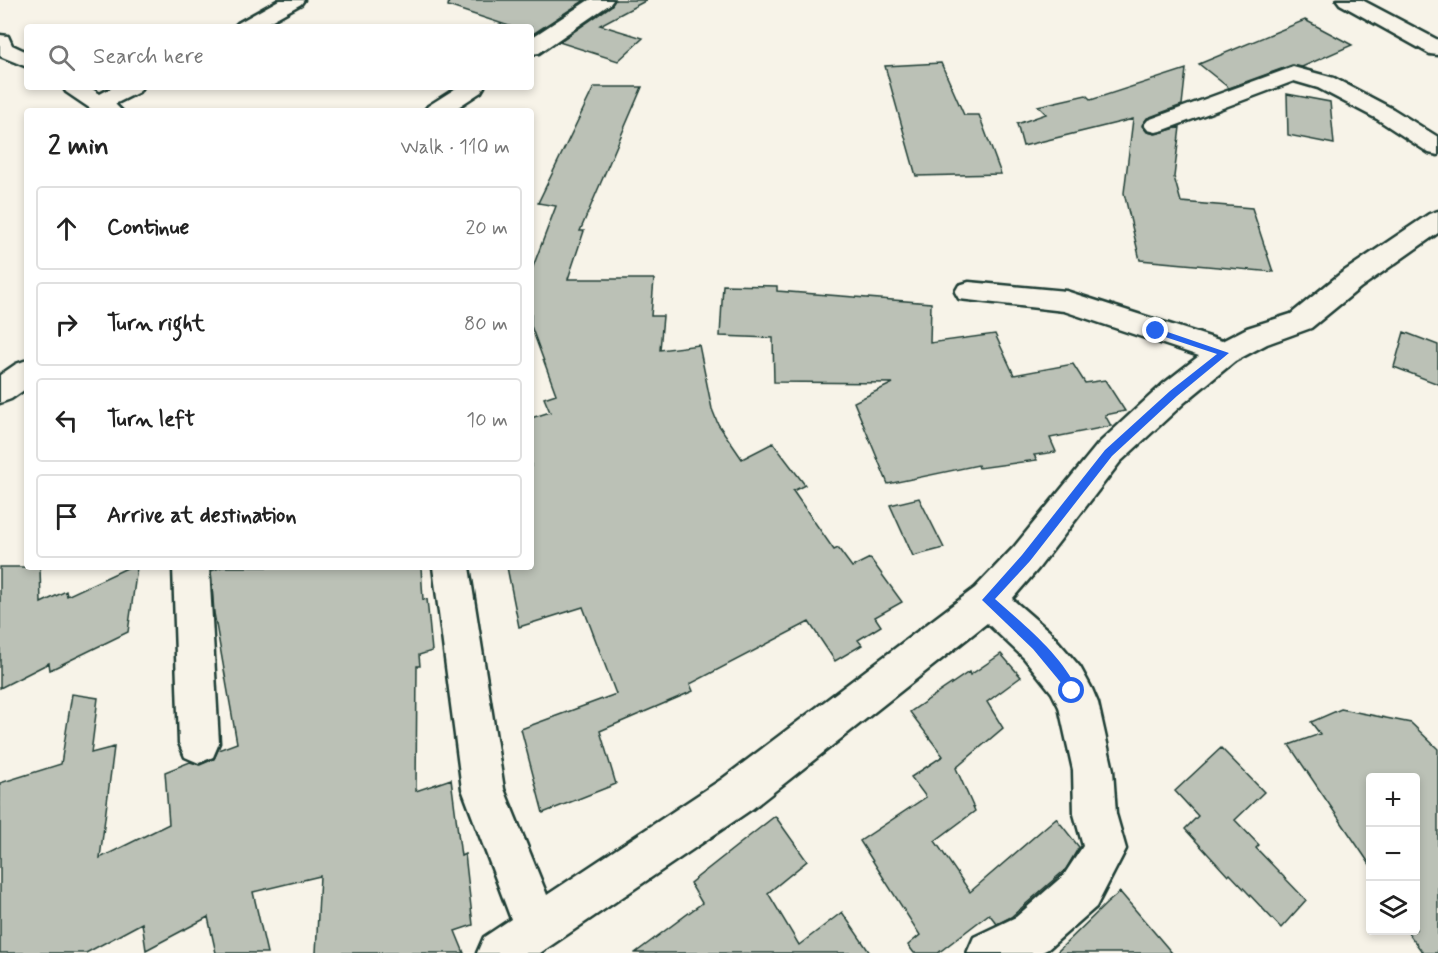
<!DOCTYPE html>
<html lang="en">
<head>
<meta charset="utf-8">
<style>
  :root { --surface:#fff; --page:#f2f2f2; --text:#222; --muted:#767676; --line:#e0e0e0 }
  body { margin:0; font-family:Mynerve,sans-serif; background:var(--page); color:var(--text) }
  .controls { position:absolute; right:18px; bottom:18px; display:grid; overflow:hidden; border-radius:6px; box-shadow:0 3px 9px #0003 }
  .controls button { width:54px; height:54px; display:grid; place-items:center; padding:0; border:0; border-bottom:2px solid var(--line); background:var(--surface); color:var(--text); font:30px sans-serif }
  .stop { position:absolute; width:18px; height:18px; margin:-14px; border:4px solid #2563eb; border-radius:50%; background:#fff }
  .stop.end { background:#2563eb; border-color:#fff; box-shadow:0 2px 6px #0008 }
  .list { margin:0; padding:0; list-style:none }
  h2 { display:flex; justify-content:space-between; align-items:center; height:78px; margin:0; padding:0 24px; font-size:26px }
  h2 small { font-size:20px; font-weight:400; color:var(--muted) }
  .list li { display:grid; grid-template-columns:39px 1fr auto; gap:18px; align-items:center; box-sizing:border-box; height:84px; margin:0 12px 12px; padding:0 12px; border:2px solid var(--line); border-radius:6px }
  .list b { display:block; font-size:22px; white-space:nowrap }
  .list em { font-size:20px; font-style:normal; color:var(--muted) }
  .icon { flex:none; width:33px; height:33px; fill:none; stroke:currentColor; stroke-width:2; stroke-linecap:round; stroke-linejoin:round }
  .map { position:relative; flex:none; width:1438px; height:953px; overflow:hidden }
  .search { position:absolute; background:var(--surface); box-shadow:0 3px 9px #0003; left:24px; top:24px; width:510px; height:66px; display:flex; align-items:center; gap:15px; box-sizing:border-box; padding:0 21px; border-radius:6px; color:var(--muted); font-size:22px }
  .panel { position:absolute; background:var(--surface); box-shadow:0 3px 9px #0003; left:24px; top:108px; width:510px; height:462px; border-radius:6px }
  .map>svg:first-child { display:block }
  .building { fill:#bbc1b6; stroke:#1f3d34; stroke-width:1.5 }
  .lines { fill:none; stroke-linecap:round; stroke-linejoin:round }
  .minor-casing { stroke:#1f3d34; stroke-width:5 }
  .minor { fill:#f7f3e8; fill-rule:evenodd }
  .route { fill:#2563eb }
</style>
</head>
<body>
<div class="map">
<svg width="1438" height="953" viewBox="0 0 1438 953">
  <rect width="100%" height="100%" fill="#f7f3e8"/>
  <filter id="ink" filterUnits="userSpaceOnUse"><feTurbulence type="fractalNoise" baseFrequency=".0167" numOctaves="2"/><feDisplacementMap in="SourceGraphic" scale="12" xChannelSelector="R" yChannelSelector="G"/><feConvolveMatrix kernelMatrix="1 2 1 2 8 2 1 2 1" color-interpolation-filters="sRGB"/></filter>
  <g filter="url(#ink)">
    <!-- building -->
    <path class="building" d="M449,0H585L533,34L531,33V27H512L448,6Z
      M615,0H647L600,25L643,38L618,61L559,42L611,6Z
      M1305,20L1352,45L1302,67L1292,65L1229,88L1199,64Z
      M941,63L964,115H979L1001,174L916,176L885,66Z
      M1186,69L1182,105L1147,118L1142,126L1147,132L1155,134L1180,127L1174,177L1181,202L1252,208L1273,272L1140,260L1124,193L1133,119L1023,146L1017,124L1046,114L1038,106L1086,95L1091,100Z
      M594,87H642L580,231H584L568,279H654L651,316H663L660,350L699,345L712,409L718,424L742,459L773,443L805,485L793,491L834,550L838,548L852,567L870,558L902,602L875,617L881,626L858,640L862,645L835,661L809,622L690,684L693,691L600,731L616,784L543,813L521,729L616,694L583,607L519,627L507,567H531V418L550,412L544,398L556,394L531,326V272L556,206L538,203Z
      M1287,94L1330,102L1334,144L1288,135Z
      M723,285L777,286V291L931,303L930,343L995,334L1014,375L1073,364L1085,383L1105,380L1125,411L1105,415L1111,426L1050,438L1056,452L1034,455L1037,460L979,468L978,465L888,484L854,402L893,383L774,382L773,338L720,336Z
      M1404,332L1438,345V384L1394,367Z
      M919,498L944,548L913,556L890,505Z
      M0,567H40L41,603L66,591L67,596L129,567H137L128,632L50,670L49,663L0,688Z
      M222,567H421L423,600L427,599L432,651L419,655L420,666H417L416,791L451,779L461,856L465,854L473,925L455,931L464,953H316L320,876L253,892L267,953H216L208,917L146,950L142,923L86,953H0V783L61,764L72,694L98,698L91,753L114,747L100,858L169,824L165,772L190,762L200,765L214,759L218,750L237,743L214,613L211,571Z
      M1001,654L1021,677L987,702L1003,728L956,768L975,811L935,841L970,892L1056,818L1079,847L1066,869L1011,917L997,924L989,914L938,953H914L908,945L920,935L860,841L926,797L911,777L943,756L910,712L969,672L970,675Z
      M1341,709L1411,723L1438,749V953H1423L1406,930H1416V777H1371V866L1289,745L1320,734L1311,722Z
      M1221,748L1264,792L1235,820L1259,845L1256,848L1306,900L1281,928L1230,874L1228,876L1185,829L1198,816L1175,791Z
      M775,816L807,861L768,893L799,945L842,912L870,953H635L702,903L690,883Z
      M1120,892L1172,953H1056L1106,904Z"/>
    <g class="lines">
      <!-- minor casing -->
      <g class="minor-casing">
        <path id="minor" d="M279,0H304L301,4L260,27H234L238,23Z
          M589,0H613L610,4L539,53L531,54V38Z
          M1337,0H1362L1438,40V55L1430,54L1340,4Z
          M0,35L8,36L12,45L27,52V67L0,56Z
          M1293,67L1334,78L1393,109L1438,137V155L1429,153L1377,119L1318,88L1294,81L1164,130L1156,132L1148,130L1144,125L1148,120Z
          M63,87H89L100,94L113,87H142L139,92L115,104L122,111H94L66,92Z
          M458,87H484L481,92L452,111H424L428,106Z
          M1438,211V233L1360,288L1311,328L1267,344L1235,361L1185,402L1120,462L1038,569L1012,599L1050,632L1080,667L1092,689L1098,703L1113,770L1116,814L1126,849L1096,907L1048,949L1040,953H967L974,937L1016,917L1064,875L1083,846L1074,814L1073,770L1059,707L1052,693L1024,658L987,623L752,809L540,953H477L484,937L511,919L462,789L433,567H469L504,789L547,895L722,779L975,588L1014,547L1098,444L1163,384L1199,356L1064,311L959,299L955,292L959,285L969,282L1066,291L1222,341L1247,328L1291,314L1340,274L1429,214Z
          M27,360V388L11,399L0,403V375L16,364Z
          M173,567H209L219,743L213,757L199,763L185,757L179,743Z"/>
      </g>
      <!-- minor -->
      <use href="#minor" class="minor"/>
    </g>
  </g>
  <!-- route -->
  <path class="route" d="M1156,328L1229,353L1177,396L1112,456L1030,561L995,599C1025,626 1061,654 1078,691L1072,697L1068,695L1062,684L1033,649L982,600L1022,555L1105,450L1170,391L1217,354L1153,333L1152,331Z"/>
</svg>
<div class="controls">
<button>+</button>
<button>−</button>
<button><svg class="icon" aria-label="layers" viewBox="0 0 24 24"><path d="M12 4l9 5-9 5-9-5zM3 14l9 5 9-5"/></svg></button>
</div>
<div class="stop" style="left:1072px;top:691px"></div>
<div class="stop end" style="left:1156px;top:331px"></div>
<div class="search"><svg class="icon" aria-label="search" viewBox="0 0 24 24"><circle cx="10" cy="10" r="6"/><path d="M15 15l6 6"/></svg>Search here</div>
<section class="panel">
<h2>2 min<small>Walk · 110 m</small></h2>
<ul class="list">
<li><svg class="icon" aria-label="ahead" viewBox="0 0 24 24"><path d="M12 20V5M6 11l6-6 6 6"/></svg><div><b>Continue</b></div><em>20 m</em></li>
<li><svg class="icon" aria-label="right" viewBox="0 0 24 24"><path d="M7 20v-9h11M14 6l5 5-5 5"/></svg><div><b>Turn right</b></div><em>80 m</em></li>
<li><svg class="icon" aria-label="left" viewBox="0 0 24 24"><path d="M17 20v-9H6M10 6l-5 5 5 5"/></svg><div><b>Turn left</b></div><em>10 m</em></li>
<li><svg class="icon" aria-label="arrive" viewBox="0 0 24 24"><path d="M6 21V4h12l-3 4 3 4H6"/></svg><div><b>Arrive at destination</b></div></li>
</ul>
</section>
</div>
</body>
</html>
